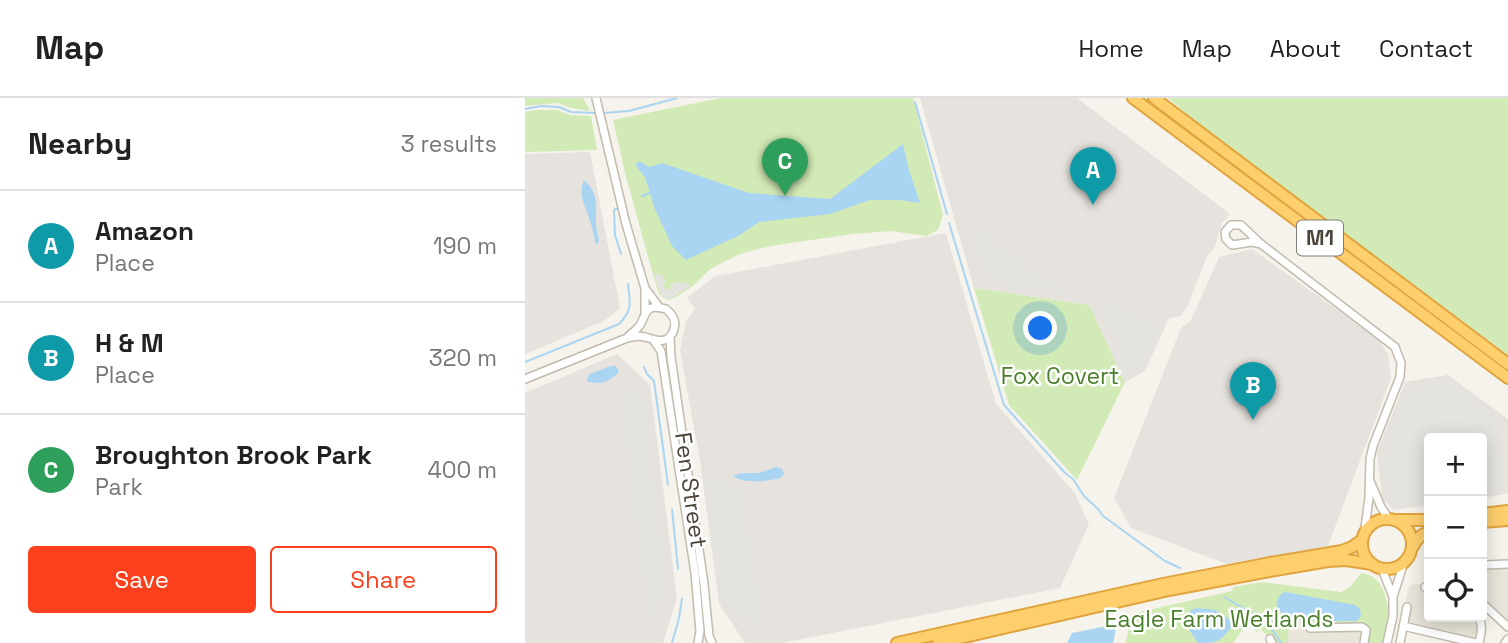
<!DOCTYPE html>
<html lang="en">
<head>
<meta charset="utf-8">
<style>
  :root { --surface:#fff; --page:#f6f6f6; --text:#222; --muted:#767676; --line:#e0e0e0; --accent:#fc3f1d }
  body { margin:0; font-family:"Space Grotesk",sans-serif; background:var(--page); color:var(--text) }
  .controls { position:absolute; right:21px; bottom:21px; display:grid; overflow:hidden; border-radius:7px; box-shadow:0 4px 18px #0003 }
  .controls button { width:63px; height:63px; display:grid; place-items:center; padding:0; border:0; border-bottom:2px solid var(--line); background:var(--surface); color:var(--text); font:35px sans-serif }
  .you { position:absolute; left:516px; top:231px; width:24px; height:24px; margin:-18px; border:5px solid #fff; border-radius:50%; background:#1a73e8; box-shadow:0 0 0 10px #1a73e833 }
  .badge { display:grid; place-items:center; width:46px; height:46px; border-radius:50%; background:var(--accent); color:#fff; font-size:23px; font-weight:700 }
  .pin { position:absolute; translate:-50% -58px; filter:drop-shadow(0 2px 4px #0008) }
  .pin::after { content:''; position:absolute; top:37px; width:24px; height:21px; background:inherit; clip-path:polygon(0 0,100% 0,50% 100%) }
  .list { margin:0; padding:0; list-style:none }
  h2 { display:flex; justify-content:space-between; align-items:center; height:91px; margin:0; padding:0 28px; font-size:30px }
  h2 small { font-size:23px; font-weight:400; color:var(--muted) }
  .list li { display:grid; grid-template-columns:46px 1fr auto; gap:21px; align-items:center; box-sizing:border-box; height:112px; padding:0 28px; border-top:2px solid var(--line) }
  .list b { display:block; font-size:26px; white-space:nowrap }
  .list p { margin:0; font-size:23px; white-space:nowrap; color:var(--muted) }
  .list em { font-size:23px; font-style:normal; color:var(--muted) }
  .actions { display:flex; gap:14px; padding:21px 28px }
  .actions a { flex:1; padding:16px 0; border:2px solid var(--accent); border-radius:7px; text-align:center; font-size:24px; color:var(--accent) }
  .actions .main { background:var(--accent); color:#fff }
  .icon { flex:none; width:38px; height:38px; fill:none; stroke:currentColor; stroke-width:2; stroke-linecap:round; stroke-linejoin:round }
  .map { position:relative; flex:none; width:983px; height:545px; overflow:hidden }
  header { display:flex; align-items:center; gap:42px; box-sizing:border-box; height:98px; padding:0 35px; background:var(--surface); border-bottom:2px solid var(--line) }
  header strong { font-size:33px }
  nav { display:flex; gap:38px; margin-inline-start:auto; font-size:24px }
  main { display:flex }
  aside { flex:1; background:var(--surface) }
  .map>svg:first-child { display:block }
  .residential { fill:#eae5da }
  .industrial { fill:#e6e2dd }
  .green { fill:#d2eab5 }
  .parking { fill:#e5e3e0 }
  .water { fill:#a9d4f2 }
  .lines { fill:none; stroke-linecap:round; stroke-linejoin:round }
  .stream { stroke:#a9d4f2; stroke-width:2 }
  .minor-casing { stroke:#c2bbae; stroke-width:10 }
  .highway-casing { stroke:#e0a43c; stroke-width:14 }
  .minor { stroke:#fff; stroke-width:7 }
  .highway { stroke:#ffcf6e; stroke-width:10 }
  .labels { text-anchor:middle; stroke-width:5; stroke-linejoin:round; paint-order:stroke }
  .shield { fill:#fff; stroke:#817c74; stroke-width:2 }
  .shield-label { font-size:21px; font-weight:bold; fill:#4b4439 }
  .park-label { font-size:23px; fill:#4a7f2a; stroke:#fff }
  .street-label { font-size:23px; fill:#4b4439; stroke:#fff }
</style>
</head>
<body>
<header>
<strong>Map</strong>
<nav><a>Home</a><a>Map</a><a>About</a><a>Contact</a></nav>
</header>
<main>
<aside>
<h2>Nearby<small>3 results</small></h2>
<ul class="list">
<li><span class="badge" style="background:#0f9aa8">A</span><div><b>Amazon</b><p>Place</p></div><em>190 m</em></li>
<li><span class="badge" style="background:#0f9aa8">B</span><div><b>H &amp; M</b><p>Place</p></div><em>320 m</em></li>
<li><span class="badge" style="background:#2e9e5b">C</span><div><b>Broughton Brook Park</b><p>Park</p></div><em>400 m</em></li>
</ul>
<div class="actions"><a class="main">Save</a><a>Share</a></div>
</aside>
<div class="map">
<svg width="983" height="545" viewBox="0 0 983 545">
  <rect width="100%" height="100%" fill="#f6f3ec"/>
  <!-- residential -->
  <path class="residential" d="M957,466L983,468V526L957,506Z
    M888,486L900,487L904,491V519H950L953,524L949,540L885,526L882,523L884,505L880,504L884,489Z
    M763,524L782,525L783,531L837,532L838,536L836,545H764L763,543Z"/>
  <!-- industrial -->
  <path class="industrial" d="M395,0H552L705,116L696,126L690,149L682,158L663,207L656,218L644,220L620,273L600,284L564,207L449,190Z
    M65,54L95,210L79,223L0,256V56Z
    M421,135L471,306L549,394L564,426L535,490L257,545H220L194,506L175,363L155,253L161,223L170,211L162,199L191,178Z
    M727,151L853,241L863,256L866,280L803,448L702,466L606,430L589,400L656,230L666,222L694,159Z
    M92,256L125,287L152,500L138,545H0V295Z
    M923,277L983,321V394L981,396L957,400V340H904V407L869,412L857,401L852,354L880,284Z"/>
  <!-- green -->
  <path class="green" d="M0,0H58L65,13L46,10L33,5L0,8Z
    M196,0H388L418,117L413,132L401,138L366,133L328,136L245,148L215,156L185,171L167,189L149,200L142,202L134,196L127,173L101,79L88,22Z
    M643,0H983V257L675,27Z
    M11,12H32L45,17L66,18L72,52L0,54V14Z
    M449,190L564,207L600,284L552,382L484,307Z
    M836,475C856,476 864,500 863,518C863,527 860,536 858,545H843V531L783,532L782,525L764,524L763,543L764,545H748L736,531L731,534L724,523L708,545H601L606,516L707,493L708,489L738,484L816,494L825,489Z"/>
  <!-- parking -->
  <path class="parking" d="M451,126L538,191V199L480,192L457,175L445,133Z
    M134,175L135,178L138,177L141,185L138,186L140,191H147L145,187L153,183L155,186L162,184L165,188L148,199L142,201L138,199L135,195L129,177Z
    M583,204L636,231L617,272L601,277L572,211L580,207Z
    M922,281L972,316L981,393L957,397V340H904V404L870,409L864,405L858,367V356L878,302L885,289Z
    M118,288L143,495L122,526L93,290Z
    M200,377L202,384L218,391L238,525L221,524L195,501L179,380Z"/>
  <!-- water -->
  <path class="water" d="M378,46L384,72L395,105L374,102H345L305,116L234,124L215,137L161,162L147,148L129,109L120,79L110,67L114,63L124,69L137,65L224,95L305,101Z
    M59,82C75,97 70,106 71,125C71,131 73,137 74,143L71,147C69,139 68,131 65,123C61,108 52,97 59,82Z
    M86,268H91L94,274C85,283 75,288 62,283L63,278L65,276Z
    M250,369L256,370L259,375L257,379C244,384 219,386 208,378C217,374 223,375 232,375C239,374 244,372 250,369Z
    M760,494L830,507L835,511L836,518L832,523C809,523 784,524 763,518C749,514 748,500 760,494Z
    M671,510L691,512L709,525C696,543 695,545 673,545L665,533L662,517L666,512Z
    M592,526L588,545H542L547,535Z"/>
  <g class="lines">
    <!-- stream -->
    <path class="stream" d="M390,4L422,116
      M0,11L16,8L34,9L46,14L72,15
      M78,15L104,13L152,0
      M117,98L125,95
      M95,109L89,112L90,137L96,156
      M424,125L479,307L540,375L548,381L559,398L573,411L578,418L640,463L655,470
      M0,264L94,226C108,212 105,205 103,186
      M119,269L122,276L129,283L143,387
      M147,411L153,471
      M699,499L742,524L756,545
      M147,545L154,520L157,501"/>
    <!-- minor casing -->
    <g class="minor-casing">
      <path id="minor" d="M71,0L101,126L120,190L134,209
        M736,146L727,144L707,147L701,141L700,134L706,127H716L736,146L870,249L876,265L875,279L848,348L845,361L844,400L839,437
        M120,215V191
        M145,238L146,259L179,486L184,538L187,545
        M129,243L136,253L170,475L175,533L173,545
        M0,281L102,240C107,239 114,237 120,239C131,242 144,248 149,231C152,222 147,216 141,211C120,205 122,215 115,227C112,232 105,236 102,240
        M845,383L856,409L864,421
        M960,467L983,466
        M857,471L868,499
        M900,489H904
        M958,506L983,529
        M952,519C959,526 956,535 954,545
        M878,528L951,545
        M785,530L837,529L841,532L839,545
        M745,541L747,545
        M862,545L868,518V499L879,464
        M875,545L882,509
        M980,545L983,541"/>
    </g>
    <!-- highway casing -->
    <g class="highway-casing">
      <path id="highway" d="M608,0L983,280
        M629,0L983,266
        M957,416L983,413
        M837 446a25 25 0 1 1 50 0a25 25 0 1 1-50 0Z
        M870,422H904
        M957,424L983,422
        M887,450C891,442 895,437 904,434
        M372,545L638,486L745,465L817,453L827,449L837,442
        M413,545L644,492L744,473L803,463L821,462L847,466"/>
    </g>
    <!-- minor -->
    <use href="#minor" class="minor"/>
    <!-- highway -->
    <use href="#highway" class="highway"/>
  </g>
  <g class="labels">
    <!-- shield labels -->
    <rect class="shield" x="772" y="122.5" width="46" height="35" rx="5"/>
    <g class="shield-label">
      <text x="795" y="147">M1</text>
    </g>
    <!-- park labels -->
    <g class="park-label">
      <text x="535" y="286">Fox Covert</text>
      <text x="694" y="529">Eagle Farm Wetlands</text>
    </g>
    <!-- street labels -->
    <g class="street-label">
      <text transform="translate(166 392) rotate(82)" y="8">Fen Street</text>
    </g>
  </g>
</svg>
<div class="controls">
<button>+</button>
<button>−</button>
<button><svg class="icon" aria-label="locate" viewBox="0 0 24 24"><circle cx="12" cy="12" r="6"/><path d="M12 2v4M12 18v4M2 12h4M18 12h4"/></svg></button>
</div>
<div class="you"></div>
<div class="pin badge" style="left:568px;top:107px;background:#0f9aa8">A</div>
<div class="pin badge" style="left:728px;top:322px;background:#0f9aa8">B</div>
<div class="pin badge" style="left:260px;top:98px;background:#2e9e5b">C</div>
</div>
</main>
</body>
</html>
